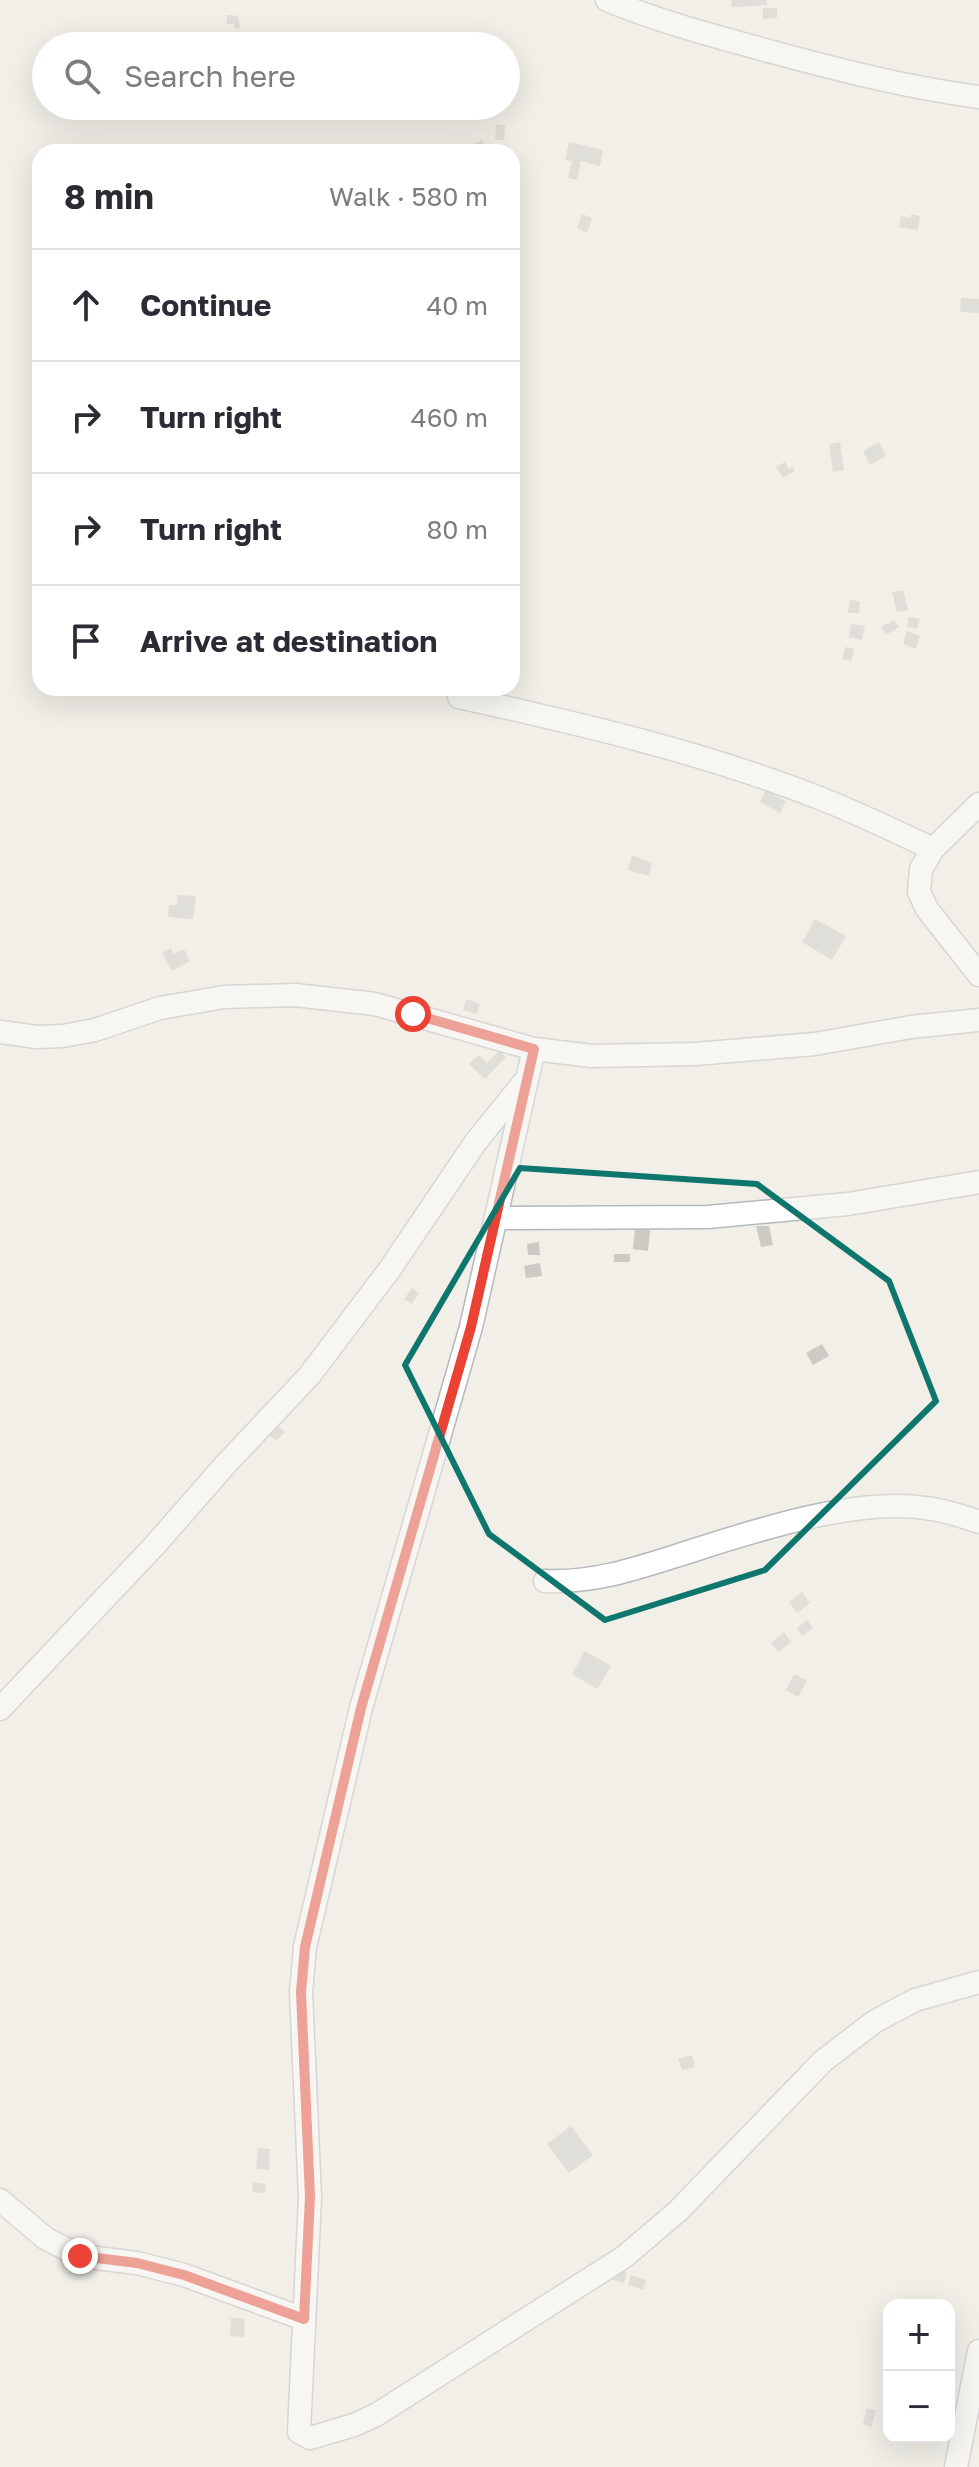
<!DOCTYPE html>
<html lang="en">
<head>
<meta charset="utf-8">
<style>
  :root { --surface:#fff; --page:#f2f2f3; --text:#2b2b33; --muted:#7c7c81; --line:#e1e1e2 }
  body { margin:0; font-family:"Golos Text",sans-serif; background:var(--page); color:var(--text) }
  .controls { position:absolute; right:24px; bottom:24px; display:grid; overflow:hidden; border-radius:16px; box-shadow:0 8px 32px #0002 }
  .controls button { width:72px; height:72px; display:grid; place-items:center; padding:0; border:0; border-bottom:2px solid var(--line); background:var(--surface); color:var(--text); font:40px sans-serif }
  .stop { position:absolute; width:24px; height:24px; margin:-18px; border:6px solid #ea4335; border-radius:50%; background:#fff }
  .stop.end { background:#ea4335; border-color:#fff; box-shadow:0 2px 8px #0008 }
  .list { margin:0; padding:0; list-style:none }
  h2 { display:flex; justify-content:space-between; align-items:center; height:104px; margin:0; padding:0 32px; font-size:34px }
  h2 small { font-size:26px; font-weight:400; color:var(--muted) }
  .list li { display:grid; grid-template-columns:52px 1fr auto; gap:24px; align-items:center; box-sizing:border-box; height:112px; padding:0 32px; border-top:2px solid var(--line) }
  .list b { display:block; font-size:30px; white-space:nowrap }
  .list em { font-size:26px; font-style:normal; color:var(--muted) }
  .icon { flex:none; width:44px; height:44px; fill:none; stroke:currentColor; stroke-width:2; stroke-linecap:round; stroke-linejoin:round }
  .map { position:relative; flex:none; width:979px; height:2467px; overflow:hidden }
  .search { position:absolute; background:var(--surface); box-shadow:0 8px 32px #0002; left:32px; top:32px; width:488px; height:88px; display:flex; align-items:center; gap:20px; box-sizing:border-box; padding:0 28px; border-radius:44px; color:var(--muted); font-size:30px }
  .panel { position:absolute; background:var(--surface); box-shadow:0 8px 32px #0002; left:32px; top:144px; width:488px; height:552px; border-radius:24px }
  .map>svg:first-child { display:block }
  .building { fill:#cccac5 }
  .lines { fill:none; stroke-linecap:round; stroke-linejoin:round }
  .street-casing { stroke:#b5b8bc; stroke-width:25 }
  .street { stroke:#fff; stroke-width:22 }
  .route { stroke:#ea4335; stroke-width:10 }
  .marked { fill:none; stroke:#0f766e; stroke-width:6; stroke-linejoin:round }
</style>
</head>
<body>
<div class="map">
<svg width="979" height="2467" viewBox="0 0 979 2467">
  <rect width="100%" height="100%" fill="#f1efe8"/>
  <!-- building -->
  <path class="building" d="M731,0H767V5L732,7Z
    M763,8H777V18L763,19Z
    M227,15L238,16L240,28H234V24H227Z
    M496,125H505L504,140H495Z
    M482,140L487,152H462L461,150Z
    M569,142L603,150L600,166L581,161L577,180L568,178L572,161L565,160Z
    M582,214L592,218L587,233L577,228Z
    M911,214L920,216L918,230L899,227L901,216L911,218Z
    M961,298L979,299V313L960,312Z
    M840,442L844,470L833,472L829,444Z
    M879,442L886,456L870,465L863,451Z
    M785,462L789,469L793,466L795,471L783,478L776,467Z
    M903,590L908,610L897,612L892,592Z
    M850,600L860,601L859,613H848Z
    M909,617L920,619L917,629L907,627Z
    M894,620L899,627L886,635L881,627Z
    M851,624L865,626L862,640L849,637Z
    M907,631L920,636L916,649L903,644Z
    M845,647L854,649L851,661L842,659Z
    M766,790L786,801L780,813L760,802Z
    M632,855L652,863L649,876L628,870Z
    M178,895L196,896L193,919L168,917L169,905H177Z
    M815,919L846,936L832,960L802,942Z
    M171,948L174,954L184,949L190,961L172,971L162,953Z
    M466,999L480,1004L477,1014L463,1010Z
    M499,1051L506,1057L485,1079L469,1064L479,1055L487,1063Z
    M756,1226H769L773,1245L761,1247Z
    M635,1228L650,1230L648,1251L633,1249Z
    M539,1242L540,1255H528L527,1244Z
    M614,1254H630V1262H614Z
    M540,1263L542,1276L526,1278L524,1266Z
    M412,1288L419,1293L412,1304L404,1299Z
    M822,1344L829,1356L813,1365L806,1353Z
    M278,1425L285,1432L276,1441L269,1435Z
    M802,1592L810,1603L797,1613L789,1602Z
    M807,1620L813,1628L802,1636L797,1628Z
    M784,1632L791,1642L778,1652L771,1643Z
    M585,1651L611,1666L597,1689L572,1674Z
    M794,1674L807,1680L798,1697L786,1690Z
    M692,2055L695,2067L682,2070L678,2059Z
    M571,2126L593,2155L569,2173L547,2144Z
    M258,2148L270,2149L269,2170L256,2169Z
    M253,2182L266,2184L265,2193L252,2192Z
    M609,2267L627,2273L624,2283L605,2277Z
    M631,2275L646,2280L643,2290L628,2285Z
    M231,2318L245,2319L244,2337L230,2336Z
    M867,2408L876,2410L871,2427L863,2424Z"/>
  <g class="lines">
    <!-- street casing -->
    <g class="street-casing">
      <path id="street" d="M607,0C663,23 717,37 776,53C843,71 910,88 979,97
        M459,697C581,724 706,753 822,799C860,814 897,832 933,849
        M979,804L933,849L921,869L919,892L927,909L979,975
        M0,1032L37,1037L63,1036L95,1030L160,1008L224,997L295,995L375,1004L534,1049L592,1056L695,1054L815,1044L911,1027L979,1020
        M534,1049L471,1327L361,1708L305,1947L301,1992L310,2197L299,2432L310,2438L354,2425L376,2415L624,2257L678,2211L823,2061L874,2022L915,2000L979,1982
        M496,1218L708,1217L848,1204L979,1182
        M545,1581C594,1583 635,1569 682,1554C751,1532 854,1497 926,1508C944,1510 962,1516 979,1522
        M0,1709L156,1544L225,1465L309,1376L390,1269L475,1143L525,1081
        M0,2200L45,2238L80,2256L137,2263L184,2275L304,2319
        M956,2467L979,2351"/>
    </g>
    <!-- street -->
    <use href="#street" class="street"/>
  </g>
  <g class="lines">
    <!-- route -->
    <path class="route" d="M80,2256L137,2263L184,2275L304,2319L310,2197L301,1992L305,1947L361,1708L471,1327L534,1049L413,1014"/>
  </g>
  <!-- marked area -->
  <path d="M0 0H979V2467H0ZM520,1168L757,1184L889,1281L936,1401L765,1570L605,1620L489,1534L405,1365Z" fill="#f1efe8" fill-opacity=".55" fill-rule="evenodd"/>
  <path class="marked" d="M520,1168L757,1184L889,1281L936,1401L765,1570L605,1620L489,1534L405,1365Z"/>
</svg>
<div class="controls">
<button>+</button>
<button>−</button>
</div>
<div class="stop" style="left:413px;top:1014px"></div>
<div class="stop end" style="left:80px;top:2256px"></div>
<div class="search"><svg class="icon" aria-label="search" viewBox="0 0 24 24"><circle cx="10" cy="10" r="6"/><path d="M15 15l6 6"/></svg>Search here</div>
<section class="panel">
<h2>8 min<small>Walk · 580 m</small></h2>
<ul class="list">
<li><svg class="icon" aria-label="ahead" viewBox="0 0 24 24"><path d="M12 20V5M6 11l6-6 6 6"/></svg><div><b>Continue</b></div><em>40 m</em></li>
<li><svg class="icon" aria-label="right" viewBox="0 0 24 24"><path d="M7 20v-9h11M14 6l5 5-5 5"/></svg><div><b>Turn right</b></div><em>460 m</em></li>
<li><svg class="icon" aria-label="right" viewBox="0 0 24 24"><path d="M7 20v-9h11M14 6l5 5-5 5"/></svg><div><b>Turn right</b></div><em>80 m</em></li>
<li><svg class="icon" aria-label="arrive" viewBox="0 0 24 24"><path d="M6 21V4h12l-3 4 3 4H6"/></svg><div><b>Arrive at destination</b></div></li>
</ul>
</section>
</div>
</body>
</html>
